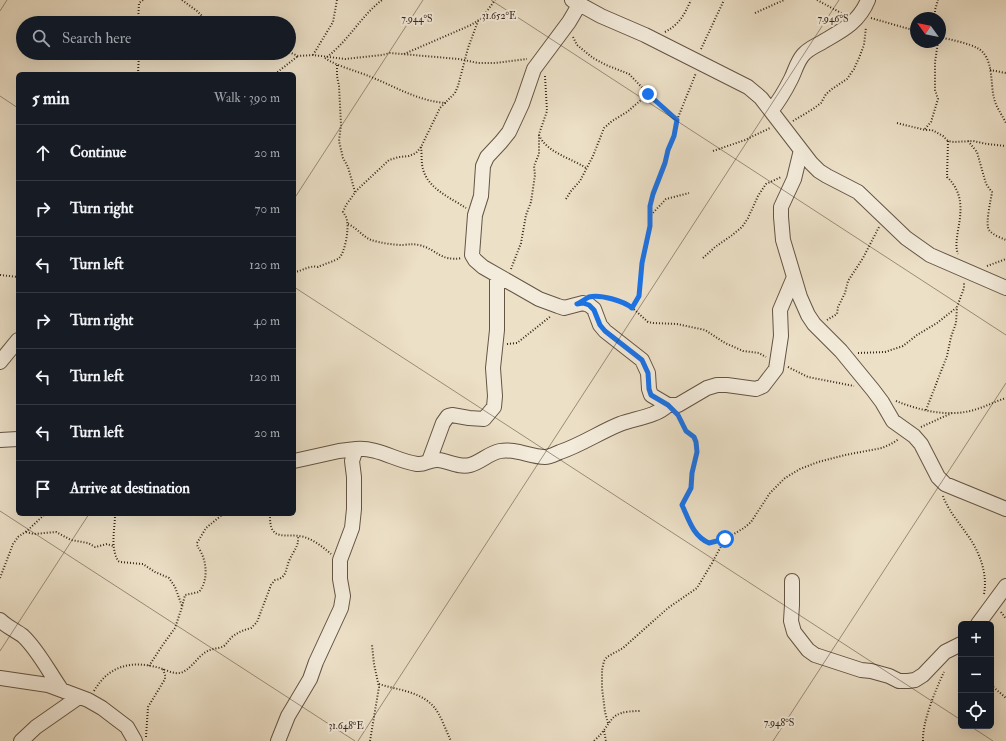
<!DOCTYPE html>
<html lang="en">
<head>
<meta charset="utf-8">
<style>
  :root { --surface:#171b24; --page:#20242c; --text:#f1f3f6; --muted:#9ea1a6; --line:#363941 }
  body { margin:0; font-family:"IM FELL Double Pica",serif; background:var(--page); color:var(--text) }
  .controls { position:absolute; right:12px; bottom:12px; display:grid; overflow:hidden; border-radius:6px; box-shadow:0 4px 16px #0002 }
  .controls button { width:36px; height:36px; display:grid; place-items:center; padding:0; border:0; border-bottom:1px solid var(--line); background:var(--surface); color:var(--text); font:20px sans-serif }
  .compass { position:absolute; left:910px; top:12px; width:36px; height:36px; border-radius:50%; background:var(--surface); box-shadow:0 4px 16px #0002; rotate:303deg }
  .stop { position:absolute; width:12px; height:12px; margin:-9px; border:3px solid #1a73e8; border-radius:50%; background:#fff }
  .stop.end { background:#1a73e8; border-color:#fff; box-shadow:0 1px 4px #0008 }
  .list { margin:0; padding:0; list-style:none }
  h2 { display:flex; justify-content:space-between; align-items:center; height:52px; margin:0; padding:0 16px; font-size:17px }
  h2 small { font-size:13px; font-weight:400; color:var(--muted) }
  .list li { display:grid; grid-template-columns:26px 1fr auto; gap:12px; align-items:center; box-sizing:border-box; height:56px; padding:0 16px; border-top:1px solid var(--line) }
  .list b { display:block; font-size:15px; white-space:nowrap }
  .list em { font-size:13px; font-style:normal; color:var(--muted) }
  .icon { flex:none; width:22px; height:22px; fill:none; stroke:currentColor; stroke-width:2; stroke-linecap:round; stroke-linejoin:round }
  .map { position:relative; flex:none; width:1006px; height:741px; overflow:hidden }
  .search { position:absolute; background:var(--surface); box-shadow:0 4px 16px #0002; left:16px; top:16px; width:280px; height:44px; display:flex; align-items:center; gap:10px; box-sizing:border-box; padding:0 14px; border-radius:22px; color:var(--muted); font-size:15px }
  .panel { position:absolute; background:var(--surface); box-shadow:0 4px 16px #0002; left:16px; top:72px; width:280px; height:444px; border-radius:6px }
  .map>svg:first-child { display:block }
  .lines { fill:none; stroke-linecap:round; stroke-linejoin:round }
  .minor-casing { stroke:#645444; stroke-width:16 }
  .path { stroke:#372619; stroke-width:2; stroke-dasharray:1 2; stroke-linecap:butt }
  .minor { stroke:#f3ebdb; stroke-width:14 }
  .route { stroke:#1a73e8; stroke-width:5 }
  .ticks { fill:none; stroke:#372619; stroke-width:1; stroke-opacity:0.45 }
  .ticks-label { font-size:10px; text-anchor:middle; fill:#372619; stroke:#f3ebdb; stroke-width:4; stroke-linejoin:round; paint-order:stroke }
</style>
</head>
<body>
<div class="map">
<svg width="1006" height="741" viewBox="0 0 1006 741">
  <rect width="100%" height="100%" fill="#ece0c7"/>
  <filter id="stains"><feTurbulence type="fractalNoise" baseFrequency=".005" numOctaves="4"/><feColorMatrix values="0 0 0 0 .2 0 0 0 0 .09 0 0 0 0 .02 0 0 0 .5 -.17"/></filter>
  <radialGradient id="worn" r=".72"><stop offset=".6" stop-color="#630" stop-opacity="0"/><stop offset="1" stop-color="#630" stop-opacity=".3"/></radialGradient>
  <g class="lines">
    <!-- minor casing -->
    <g class="minor-casing">
      <path id="minor" d="M572,0L601,16L645,35L748,87L761,98L811,163L819,171L827,176L858,192L906,238L930,255L1006,288
        M579,5L569,22L534,69L522,104L509,132L501,142L487,157L483,166L481,196L475,215L472,255L475,260L483,267L539,299L558,306L564,308L583,303L589,305L594,309L600,325L605,331L642,360L648,373L649,389L651,395L668,405H678L707,388L717,385H727L756,389L763,386L776,369L781,336L780,310L794,277
        M771,111C779,101 785,91 791,79C795,71 797,62 803,55C809,48 816,46 824,41C843,30 859,22 868,0
        M801,150L794,179L781,207V217L783,240L800,297L808,315L814,324L841,351L873,390L882,402L893,421L914,436L921,444L938,477L945,484L957,489L1006,509
        M0,362L18,340
        M0,440L18,439
        M294,461L339,451L356,449
        M429,461L443,423L448,416L452,415L469,418L484,419L494,407L495,396L493,368L497,330V275
        M792,581V605L791,621L794,632L808,650L815,655L861,670L871,671L889,676L899,681H908L915,680L923,675L945,652L961,644
        M0,620C7,627 15,630 23,636C38,650 49,672 61,689
        M978,624L1006,586
        M0,678L48,685L88,700L102,708L127,727L135,741
        M21,741L36,727L79,697
        M278,741L288,716L310,679L316,662L341,608L343,596L340,579V560L352,528L354,509V477L352,461L356,449C378,447 396,461 417,464C425,465 430,459 438,460C449,461 459,468 470,465C481,462 489,453 500,451C516,448 530,457 545,457C550,457 555,454 560,452C581,445 600,432 620,424C636,418 655,417 668,405"/>
    </g>
    <!-- path -->
    <path class="path" d="M182,0L197,11L209,23
      M817,0L843,14
      M755,13L784,0
      M871,18L916,31
      M935,18V10L938,0
      M138,23L139,3L143,0
      M665,32C680,24 684,15 691,0
      M573,37L577,45L593,58L606,65L629,74L658,104L677,120
      M940,37C951,40 969,43 979,49C994,59 990,83 994,98C996,107 1002,115 1006,123
      M701,49L724,0
      M289,52L298,56L313,55L345,59L382,55L390,53L459,59L478,63H495L527,59
      M404,54L471,25L482,18L495,0
      M313,55L333,22L337,0
      M327,57C349,40 361,16 382,0
      M325,58C336,66 357,71 371,77C396,87 418,101 446,103
      M337,65V76L339,86L341,125L339,141L343,158L348,167L355,192
      M990,70L1006,73
      M138,74L139,53
      M275,74L298,56
      M793,121L813,109L821,103L826,94L832,89L847,79L854,69L859,58L864,45L866,27
      M897,123L925,130H932L943,136L948,141L954,142L973,141L987,144L1006,146
      M925,129L931,122L938,99L935,90V62L938,42
      M539,135C547,153 571,158 586,168
      M948,141L947,177C963,192 962,210 958,230C957,239 955,246 958,254
      M968,141L977,152L986,184L992,192C991,199 985,225 989,230C993,235 1001,238 1006,240
      M421,147C422,154 421,162 423,169C428,189 451,198 466,208
      M713,151L745,140L770,128
      M566,199L571,191L580,181L593,156L604,128L612,121L627,112L648,94
      M651,215L666,199L689,193
      M348,224C357,228 362,236 371,240C380,243 394,245 404,245C410,244 414,244 419,245C437,249 440,262 462,258
      M703,258L715,247L731,236L742,227L748,218L758,196L766,184L781,177
      M987,266L1006,259
      M511,269L521,243L526,215L531,202L535,175L534,166L539,154V134L547,111L545,76
      M294,272C303,271 309,265 318,267C324,264 335,261 339,258C345,253 349,229 347,221C347,218 345,215 343,212L346,205L357,190L389,160L399,157L409,156L416,153L421,147L440,108L455,93L458,86L468,48L478,21
      M0,275L18,277
      M598,296L628,304L648,322L653,323L677,324L705,330L725,343L743,351L759,353L766,357
      M633,308L639,296L642,263L650,226V206L653,194L665,163L668,150L674,136L677,120L696,73
      M827,320L837,314L838,307L845,293L848,281L863,258L879,227
      M507,344L517,343L551,316
      M858,353L885,352L903,346L917,335L937,323L956,308
      M788,367L808,377L854,386
      M896,401C921,411 951,418 977,409C987,406 996,401 1006,398
      M926,410L947,356L951,337L956,323L957,307L964,288V282
      M679,416L686,431L694,437L696,442L697,452L691,473V488L682,505C689,520 693,536 709,543L724,540
      M921,427L952,413
      M943,496C948,510 958,521 966,533C979,550 988,573 984,594
      M115,514C115,530 110,546 118,561L120,562L143,564L155,572L169,578L175,587L182,606
      M270,514C269,544 286,532 304,537C314,540 323,547 331,554
      M26,532L34,534L56,532L71,540L88,543L95,547L107,544L113,546
      M0,578L13,544L18,537L28,530L45,514
      M1001,612L1006,619
      M149,666L162,646L175,628L182,607L185,595L199,592C208,581 207,564 201,552C199,548 197,547 197,543L206,528L223,514
      M379,684C397,690 420,691 434,707C441,715 446,731 451,741
      M991,685L1006,698
      M94,691C109,665 132,660 160,668C166,670 173,674 180,673C191,670 197,657 206,652C212,648 218,649 224,646C227,643 229,640 232,637C238,632 244,630 251,628L257,622L271,585L275,580C288,578 285,568 290,559C294,550 299,546 298,536
      M608,723L605,712L602,688V670L604,661L607,657L623,648L668,608L697,588L712,563L725,539L744,528L751,522L770,493L785,478L800,469L818,462L845,455L882,448L891,444L899,439
      M604,731L606,741
      M146,737L148,707L165,679V675L163,669
      M370,741L379,687L374,664L372,645
      M594,741C615,722 606,711 640,711
      M923,741C922,722 936,689 944,672"/>
    <!-- minor -->
    <use href="#minor" class="minor"/>
  </g>
  <g class="lines">
    <!-- route -->
    <path class="route" d="M648,94L677,120L674,136L668,150L665,163L653,194L650,206V226L642,263L639,296L632,308C624,301 600,294 589,297C585,299 581,302 577,304L583,303L589,305L594,310L600,325L605,331L642,360L648,373L649,389L651,395L668,405L678,415L686,431L694,437L696,442L697,452L692,473L691,488L682,505C689,520 693,536 709,543L725,539"/>
  </g>
  <!-- ticks -->
  <path class="ticks" d="M491,0L1006,335M0,11L7,0M0,96L18,108M294,199L423,0M294,287L961,720M0,511L355,741M0,651L89,514M970,726L993,741M358,741L839,0M773,741L1006,383"/>
  <g class="ticks-label">
    <text x="499" y="19">31.652°E</text>
    <text x="417" y="22">7.944°S</text>
    <text x="833" y="22">7.946°S</text>
    <text x="779" y="726">7.948°S</text>
    <text x="346" y="729">31.648°E</text>
  </g>
  <rect width="100%" height="100%" filter="url(#stains)"/>
  <rect width="100%" height="100%" fill="url(#worn)"/>
</svg>
<div class="controls">
<button>+</button>
<button>−</button>
<button><svg class="icon" aria-label="locate" viewBox="0 0 24 24"><circle cx="12" cy="12" r="6"/><path d="M12 2v4M12 18v4M2 12h4M18 12h4"/></svg></button>
</div>
<svg class="compass" viewBox="-18 -18 36 36"><path d="M0-13l5 13h-10z" fill="#e53935"/><path d="M0 13l5-13h-10z" fill="#9ea1a6"/></svg>
<div class="stop" style="left:725px;top:539px"></div>
<div class="stop end" style="left:648px;top:94px"></div>
<div class="search"><svg class="icon" aria-label="search" viewBox="0 0 24 24"><circle cx="10" cy="10" r="6"/><path d="M15 15l6 6"/></svg>Search here</div>
<section class="panel">
<h2>5 min<small>Walk · 390 m</small></h2>
<ul class="list">
<li><svg class="icon" aria-label="ahead" viewBox="0 0 24 24"><path d="M12 20V5M6 11l6-6 6 6"/></svg><div><b>Continue</b></div><em>20 m</em></li>
<li><svg class="icon" aria-label="right" viewBox="0 0 24 24"><path d="M7 20v-9h11M14 6l5 5-5 5"/></svg><div><b>Turn right</b></div><em>70 m</em></li>
<li><svg class="icon" aria-label="left" viewBox="0 0 24 24"><path d="M17 20v-9H6M10 6l-5 5 5 5"/></svg><div><b>Turn left</b></div><em>120 m</em></li>
<li><svg class="icon" aria-label="right" viewBox="0 0 24 24"><path d="M7 20v-9h11M14 6l5 5-5 5"/></svg><div><b>Turn right</b></div><em>40 m</em></li>
<li><svg class="icon" aria-label="left" viewBox="0 0 24 24"><path d="M17 20v-9H6M10 6l-5 5 5 5"/></svg><div><b>Turn left</b></div><em>120 m</em></li>
<li><svg class="icon" aria-label="left" viewBox="0 0 24 24"><path d="M17 20v-9H6M10 6l-5 5 5 5"/></svg><div><b>Turn left</b></div><em>20 m</em></li>
<li><svg class="icon" aria-label="arrive" viewBox="0 0 24 24"><path d="M6 21V4h12l-3 4 3 4H6"/></svg><div><b>Arrive at destination</b></div></li>
</ul>
</section>
</div>
</body>
</html>
